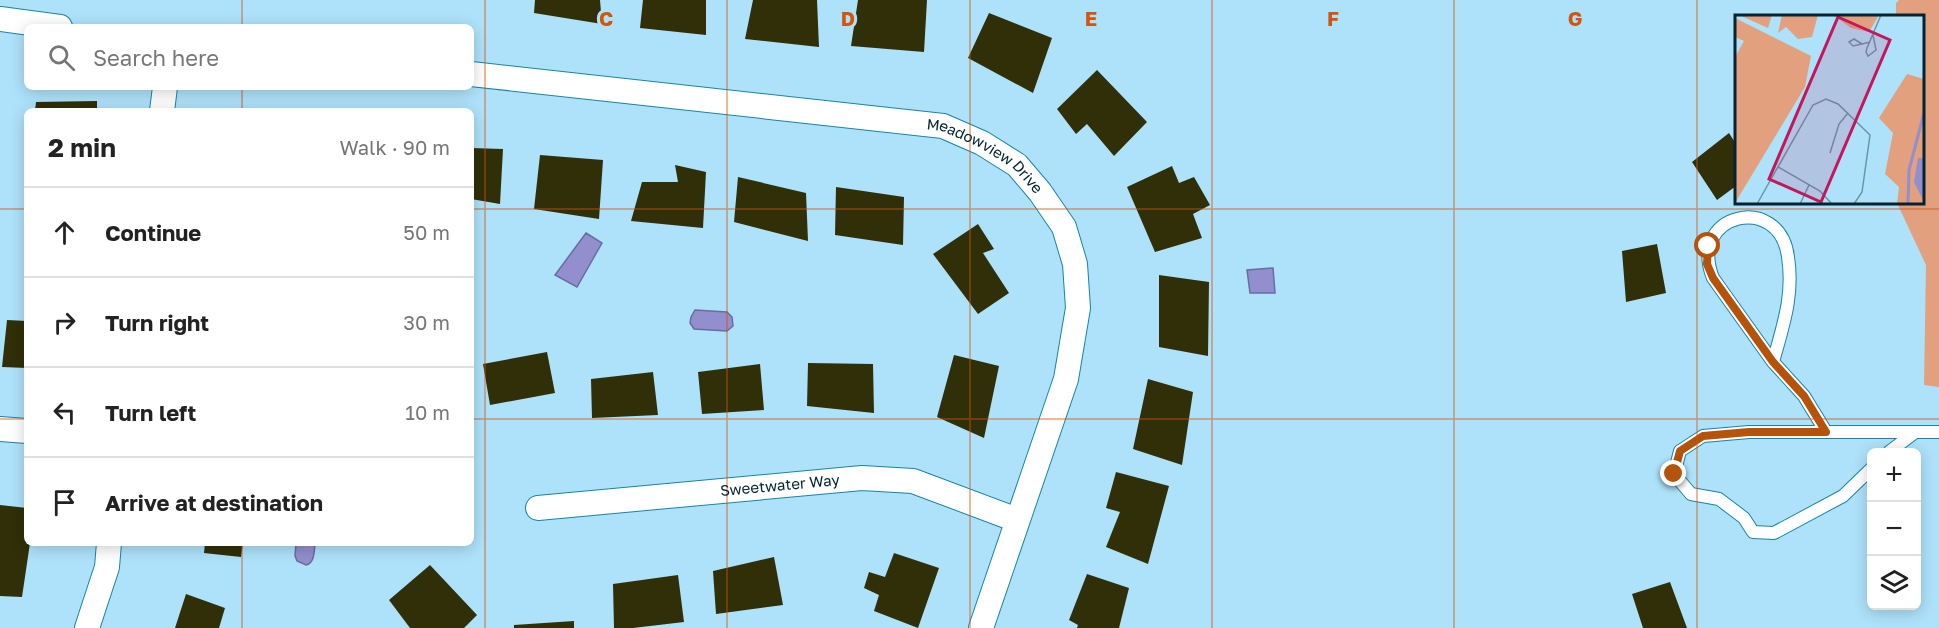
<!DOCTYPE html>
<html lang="en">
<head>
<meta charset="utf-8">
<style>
  :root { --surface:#fff; --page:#f2f2f2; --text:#222; --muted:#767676; --line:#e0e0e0 }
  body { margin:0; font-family:"Golos Text",sans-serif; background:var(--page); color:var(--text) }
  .controls { position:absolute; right:18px; bottom:18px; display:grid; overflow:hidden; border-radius:9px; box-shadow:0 3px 15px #0003 }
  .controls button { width:54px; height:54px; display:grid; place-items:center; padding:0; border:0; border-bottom:2px solid var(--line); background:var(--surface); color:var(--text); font:30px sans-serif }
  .stop { position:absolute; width:18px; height:18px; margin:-14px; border:4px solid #b45309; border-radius:50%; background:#fff }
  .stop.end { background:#b45309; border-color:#fff; box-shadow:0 2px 6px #0008 }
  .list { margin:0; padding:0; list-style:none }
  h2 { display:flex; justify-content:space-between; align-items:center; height:78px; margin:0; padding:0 24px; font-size:26px }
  h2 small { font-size:20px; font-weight:400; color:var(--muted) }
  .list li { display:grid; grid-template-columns:39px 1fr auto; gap:18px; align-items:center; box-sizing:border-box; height:90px; padding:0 24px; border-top:2px solid var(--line) }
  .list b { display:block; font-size:22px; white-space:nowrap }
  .list em { font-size:20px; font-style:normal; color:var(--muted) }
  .icon { flex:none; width:33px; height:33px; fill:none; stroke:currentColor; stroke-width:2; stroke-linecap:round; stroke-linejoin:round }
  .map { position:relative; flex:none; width:1939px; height:628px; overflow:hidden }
  .search { position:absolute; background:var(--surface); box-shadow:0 3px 15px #0003; left:24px; top:24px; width:450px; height:66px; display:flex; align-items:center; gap:15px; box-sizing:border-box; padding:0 21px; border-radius:9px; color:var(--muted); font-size:22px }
  .panel { position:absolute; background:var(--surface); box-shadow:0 3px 15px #0003; left:24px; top:108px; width:450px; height:438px; border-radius:9px }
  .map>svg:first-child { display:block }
  .green { fill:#e2a07e }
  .water { fill:#938ecd; stroke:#686e9d; stroke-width:1.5 }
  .building { fill:#302f08 }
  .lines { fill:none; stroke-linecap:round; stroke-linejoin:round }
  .service-casing { stroke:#1684a9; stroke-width:14 }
  .minor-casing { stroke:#1684a9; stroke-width:26 }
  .service { stroke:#fff; stroke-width:12 }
  .minor { stroke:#fff; stroke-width:24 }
  .route { stroke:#b45309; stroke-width:8 }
  .grid { fill:none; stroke:#d1540f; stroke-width:1.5; stroke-opacity:0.55 }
  .labels { text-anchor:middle; stroke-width:6; stroke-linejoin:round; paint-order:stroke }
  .street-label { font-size:15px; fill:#03232e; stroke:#aee2fa }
  .inset-river { fill:none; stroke:#938ecd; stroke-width:3 }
  .inset-road { fill:none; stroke:#6a96a8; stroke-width:1.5 }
  .view { fill:#c2185b; fill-opacity:0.15; stroke:#c2185b; stroke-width:3 }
  .inset-edge { fill:none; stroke:#03232e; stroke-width:3 }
  .grid-label { font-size:20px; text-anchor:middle; font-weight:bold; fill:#d1540f; stroke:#aee2fa; stroke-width:6; stroke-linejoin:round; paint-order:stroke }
</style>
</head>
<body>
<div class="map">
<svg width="1939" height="628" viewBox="0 0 1939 628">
  <rect width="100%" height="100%" fill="#aee2fa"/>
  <!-- green -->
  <path class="green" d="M1899,0H1939V387L1924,385L1926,265L1897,203L1922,202V16H1896V3Z"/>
  <!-- water -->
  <path class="water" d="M586,233L602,243L577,287L555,275Z
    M1273,268L1275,293H1250L1247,270Z
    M695,310L727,312L732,317L733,326L727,331L694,329L690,323L691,317Z
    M296,543H315C314,551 315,563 306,565L297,561L295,556Z"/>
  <!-- building -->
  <path class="building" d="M535,0H600L602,24L534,13Z
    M643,0H706V35L640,28Z
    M753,0H817L819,47L745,39Z
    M858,0H927L924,52L851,46Z
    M989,13L1052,38L1033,93L968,58Z
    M1097,70L1147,122L1114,156L1087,124L1076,134L1057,109Z
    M97,101V111H35L36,102Z
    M1729,133L1736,144V186L1717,200L1692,162Z
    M471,148L503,149L500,204L471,199Z
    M540,155L603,160L599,219L534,209Z
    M675,165L706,172L703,228L631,221L642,182H678Z
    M1172,166L1179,183L1194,177L1210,205L1193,214L1202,238L1155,252L1127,187Z
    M738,177L806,193L808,241L734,222Z
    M836,187L904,197L903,245L835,235Z
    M978,224L994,249L983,253L1009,293L978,314L933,254Z
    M1657,244L1666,293L1626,302L1622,251Z
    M1159,275L1209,282L1208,356L1159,347Z
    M7,320L27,321V368L2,367Z
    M547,352L555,393L490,405L483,364Z
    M954,355L999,366L984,438L937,417Z
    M808,363L873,364L874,413L807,406Z
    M760,364L764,410L702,414L698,372Z
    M653,372L658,415L592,418L591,379Z
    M1148,379L1193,392L1182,465L1133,449Z
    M1116,472L1169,486L1148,564L1106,547L1120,512L1106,508Z
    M0,505L27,508V543H30L22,597L0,596Z
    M205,543H243L241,557L204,553Z
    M894,553L939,568L918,628L874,611L879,595L864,588L869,572L885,577Z
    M774,557L783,605L716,614L713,571Z
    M430,565L477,615L464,628H410L389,600Z
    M1087,574L1129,588L1119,628H1077L1078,625L1069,620Z
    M678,575L684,622L633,628H614L613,584Z
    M1670,582L1687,628H1643L1632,594Z
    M186,594L225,608L219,628H175Z
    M574,621V628H514V625Z"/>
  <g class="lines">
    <!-- service casing -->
    <g class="service-casing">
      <path id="service" d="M1773,362C1783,326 1794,295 1788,257C1780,192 1687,213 1713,278L1773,362L1804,396L1826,432
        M1889,452L1914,433
        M1872,468L1843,496L1774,533L1753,532L1744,518L1719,499L1691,494L1674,474L1680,451L1703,436L1749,432H1939"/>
    </g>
    <!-- minor casing -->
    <g class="minor-casing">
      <g id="minor">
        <path d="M0,19L60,27"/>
        <path id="s1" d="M471,74L943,126L982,143L1017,165L1040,192L1064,227L1075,264L1078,308L1066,379L981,628"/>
        <path d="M162,111L165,87"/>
        <path d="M0,429L27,431"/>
        <path id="s2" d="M538,508L862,478L913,481L1017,520"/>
        <path d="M87,628L107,567L109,543"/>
      </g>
    </g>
    <!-- service -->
    <use href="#service" class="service"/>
    <!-- minor -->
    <use href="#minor" class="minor"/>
  </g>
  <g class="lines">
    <!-- route -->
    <path class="route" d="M1674,474L1680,451L1703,436L1749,432H1826L1804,396L1773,362L1713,278L1707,264L1708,246"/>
  </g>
  <!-- grid -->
  <path class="grid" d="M242,0V27M485,0V628M727,0V628M970,0V628M1212,0V628M1454,0V628M1697,0V628M242,87V111M0,209H27M471,209H1939M0,419H27M471,419H1939M242,543V628"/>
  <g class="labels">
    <!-- street labels -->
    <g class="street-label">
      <text dy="5" stroke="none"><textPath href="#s1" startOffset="526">Meadowview Drive</textPath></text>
      <text dy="5" stroke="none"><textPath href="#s2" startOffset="243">Sweetwater Way</textPath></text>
    </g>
  </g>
  <!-- overview -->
  <g transform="translate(1735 15)">
    <rect width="189" height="189" fill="#aee2fa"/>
    <path d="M4,0H37L33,13ZM47,0H83L77,22L63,24L51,12L43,18ZM98,0H144L134,17L116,13ZM0,3L76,41L70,72L0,188V42L9,26L0,22ZM172,59L189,64V189H162L164,172L150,159L158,118L144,103Z" fill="#e2a07e"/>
    <path d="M183,143H189V187L179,167Z" fill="#938ecd"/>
    <path class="inset-river" d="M173,189L174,155L189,98"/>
    <path class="inset-road" d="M138,20L141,35L133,41L131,37L132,33L146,0M127,29L119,24L114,27L118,31L127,29L135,27M95,138L104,109L113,98M43,152L85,176L97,189M22,189L78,90L91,84L103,89L135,120L127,177L119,189M65,189L74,170"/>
    <path class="view" d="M103,2L155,25L86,187L34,164Z"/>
    <rect width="189" height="189" class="inset-edge"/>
  </g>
  <g class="grid-label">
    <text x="606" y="26">C</text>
    <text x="848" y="26">D</text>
    <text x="1091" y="26">E</text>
    <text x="1333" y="26">F</text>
    <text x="1575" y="26">G</text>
  </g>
</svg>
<div class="controls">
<button>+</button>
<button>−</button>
<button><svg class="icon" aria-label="layers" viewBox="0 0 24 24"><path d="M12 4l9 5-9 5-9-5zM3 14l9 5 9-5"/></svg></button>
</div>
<div class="stop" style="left:1708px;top:246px"></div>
<div class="stop end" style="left:1674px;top:474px"></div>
<div class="search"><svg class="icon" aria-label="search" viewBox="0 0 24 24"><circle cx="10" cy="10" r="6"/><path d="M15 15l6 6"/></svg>Search here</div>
<section class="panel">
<h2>2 min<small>Walk · 90 m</small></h2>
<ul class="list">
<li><svg class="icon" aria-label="ahead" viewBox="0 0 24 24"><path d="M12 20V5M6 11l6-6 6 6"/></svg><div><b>Continue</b></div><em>50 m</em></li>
<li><svg class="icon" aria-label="right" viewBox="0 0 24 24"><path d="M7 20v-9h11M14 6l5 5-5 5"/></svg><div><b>Turn right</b></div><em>30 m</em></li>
<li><svg class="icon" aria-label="left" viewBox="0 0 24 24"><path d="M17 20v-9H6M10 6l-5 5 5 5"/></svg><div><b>Turn left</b></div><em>10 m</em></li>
<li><svg class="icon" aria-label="arrive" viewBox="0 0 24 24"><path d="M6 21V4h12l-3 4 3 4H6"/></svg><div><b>Arrive at destination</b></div></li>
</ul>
</section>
</div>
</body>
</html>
